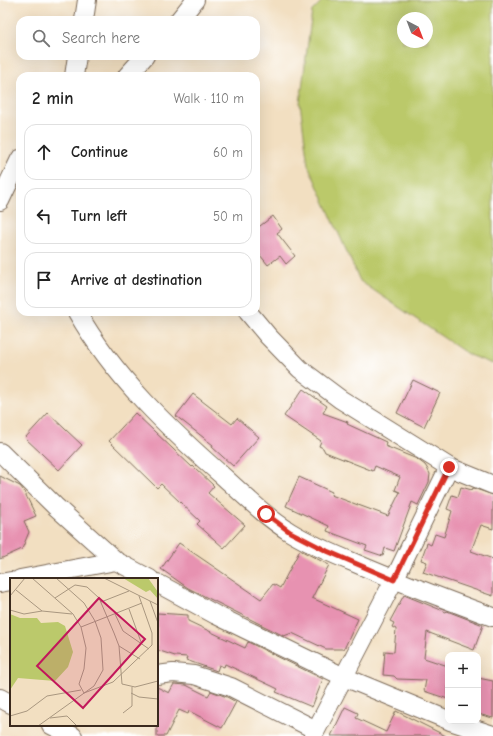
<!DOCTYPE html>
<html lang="en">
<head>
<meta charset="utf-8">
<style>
  :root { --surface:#fff; --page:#f2f2f2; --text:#222; --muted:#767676; --line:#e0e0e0 }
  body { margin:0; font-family:"Comic Neue",sans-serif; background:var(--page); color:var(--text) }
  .controls { position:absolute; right:12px; bottom:12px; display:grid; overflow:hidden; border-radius:8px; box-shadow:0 4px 16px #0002 }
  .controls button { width:36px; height:36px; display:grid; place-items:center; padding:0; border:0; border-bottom:1px solid var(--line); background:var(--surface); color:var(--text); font:20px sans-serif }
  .compass { position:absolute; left:397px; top:12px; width:36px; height:36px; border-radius:50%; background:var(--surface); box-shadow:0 4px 16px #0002; rotate:138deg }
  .stop { position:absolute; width:12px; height:12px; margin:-9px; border:3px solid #d93025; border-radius:50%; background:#fff }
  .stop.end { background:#d93025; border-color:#fff; box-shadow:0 1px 4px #0008 }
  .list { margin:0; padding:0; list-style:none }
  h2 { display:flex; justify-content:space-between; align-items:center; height:52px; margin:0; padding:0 16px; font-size:17px }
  h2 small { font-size:13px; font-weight:400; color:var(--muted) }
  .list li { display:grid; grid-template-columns:26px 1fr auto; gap:12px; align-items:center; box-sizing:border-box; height:56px; margin:0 8px 8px; padding:0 8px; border:1px solid var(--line); border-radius:12px }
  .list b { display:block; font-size:15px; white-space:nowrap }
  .list em { font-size:13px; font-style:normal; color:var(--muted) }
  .icon { flex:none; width:22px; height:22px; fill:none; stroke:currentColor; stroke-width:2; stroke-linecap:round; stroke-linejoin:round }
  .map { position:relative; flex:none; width:493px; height:736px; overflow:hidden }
  .search { position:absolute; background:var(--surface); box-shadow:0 4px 16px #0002; left:16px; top:16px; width:244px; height:44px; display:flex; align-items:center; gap:10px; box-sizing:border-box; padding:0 14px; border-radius:12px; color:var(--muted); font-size:15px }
  .panel { position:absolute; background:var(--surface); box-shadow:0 4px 16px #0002; left:16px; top:72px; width:244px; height:244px; border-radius:12px }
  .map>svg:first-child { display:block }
  .green { fill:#bbc96b; stroke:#7b7a44; fill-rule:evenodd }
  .building { fill:#e792b1 }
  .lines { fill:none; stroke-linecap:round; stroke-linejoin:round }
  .minor-casing { stroke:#7b6957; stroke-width:20 }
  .minor { stroke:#fff; stroke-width:18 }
  .route { stroke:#d93025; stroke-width:5 }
  .inset-road { fill:none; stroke:#a99780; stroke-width:1 }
  .view { fill:#c2185b; fill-opacity:0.15; stroke:#c2185b; stroke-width:2 }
  .inset-edge { fill:none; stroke:#3b2a1e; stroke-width:2 }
</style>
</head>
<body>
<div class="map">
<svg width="493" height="736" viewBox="0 0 493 736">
  <rect width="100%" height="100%" fill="#fff"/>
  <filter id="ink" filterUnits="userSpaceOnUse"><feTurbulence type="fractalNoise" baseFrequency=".025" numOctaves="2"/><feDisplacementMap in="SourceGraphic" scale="8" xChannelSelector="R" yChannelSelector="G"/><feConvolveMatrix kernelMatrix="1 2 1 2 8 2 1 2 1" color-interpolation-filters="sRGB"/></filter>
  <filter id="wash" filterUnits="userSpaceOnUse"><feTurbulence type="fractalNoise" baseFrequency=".012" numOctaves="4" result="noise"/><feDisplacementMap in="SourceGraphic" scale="16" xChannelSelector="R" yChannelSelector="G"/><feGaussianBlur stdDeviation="0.9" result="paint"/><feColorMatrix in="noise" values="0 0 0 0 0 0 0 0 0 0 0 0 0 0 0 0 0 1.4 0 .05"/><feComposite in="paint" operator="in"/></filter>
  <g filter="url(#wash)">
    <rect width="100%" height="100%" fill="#f2dfc1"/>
    <!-- green -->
    <path class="green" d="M323,0H493V364L469,355L360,281L308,165L300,103L312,11ZM403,18H427V42H403Z"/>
    <g id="blocks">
      <!-- building -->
      <path class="building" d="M273,216L282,229L277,233L295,256L286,264L280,256L268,265L256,250V229Z
        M413,380L440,393L424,427L397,413Z
        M303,389L327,406L323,413L348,422L347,424L386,442L385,446L417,459L425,465L427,468L430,474L429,482L418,505L412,502L394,551L385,548L383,556L365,550L367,546L327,531L329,526L286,506L299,477L332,492L331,495L388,516L400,492L395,490L400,477L375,466L373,471L325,452L323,448L319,446L321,441L284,416Z
        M193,394L232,424L237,418L259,437L233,466L212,447L213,445L176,416Z
        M48,413L82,445L59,470L25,438Z
        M135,413L192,467L193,466L214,486L208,493L245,525L224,548L197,524L200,521L161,484L157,488L109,441Z
        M0,476L20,486L24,491L36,516L24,521L29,532L22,549L0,559Z
        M461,487L472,490L473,488L493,495V529L481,525L471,551L493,559V596L423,572L427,562L421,560L427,543L431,545L435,534L444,537L452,511L447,509L452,495L458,497Z
        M179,543L261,599L273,584L280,588L300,550L329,565L312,598L358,619L344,649H326L292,633L284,636L188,588L161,569Z
        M404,595L446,612L447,611L483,625L474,650L427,632L424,658L448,666V699L424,691L426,680L397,679L394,676L383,675L385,651L394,652L396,629L392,627L394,623L390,621Z
        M157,613L188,615V621L245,648L248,642L323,679L312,707L276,692L278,689L272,686L225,664L224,667L219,665L217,671L186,660L187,657L175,656L157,650Z
        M478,678L493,681V718L478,714Z
        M174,684L186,685L208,696L211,691L227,697L236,702L222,728L189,711L188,714L179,710L166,736H157V687L169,693Z
        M345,707L358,713L356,718L386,732L396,711L446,736H331Z"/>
    </g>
  </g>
  <g filter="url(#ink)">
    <use href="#blocks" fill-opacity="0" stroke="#7b6957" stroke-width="1"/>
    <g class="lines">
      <!-- minor casing -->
      <g class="minor-casing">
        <path id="minor" d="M84,20L87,0
          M179,20L195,0
          M74,76L77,56
          M127,76L145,56
          M0,201L20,159
          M77,312C114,377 169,429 225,478C246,497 266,517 290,532C310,544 333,554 355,563C401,583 447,600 493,617
          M248,312L268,336L300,369L340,399L449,467L493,485
          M0,452L55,506L116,561L150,579
          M20,579L116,561
          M0,583L11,581
          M157,583L216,615L344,677L448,720
          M157,675L173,673L194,675L231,687L316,730
          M0,698L11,704
          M450,721L493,735
          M51,725L73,736
          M313,736L394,580L449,467"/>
      </g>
      <!-- minor -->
      <use href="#minor" class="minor"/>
    </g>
  </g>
  <g class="lines" filter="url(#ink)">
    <!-- route -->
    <path class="route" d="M266,514L290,532L327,551L394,580L449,467"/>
  </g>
  <!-- overview -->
  <g transform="translate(10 578)">
    <rect width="148" height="148" fill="#f2dfc1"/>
    <path d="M113,0H138L148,14V21L140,12L136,14ZM0,36L10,40H27L31,45L48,44L55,48L63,74L58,89L45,103L8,100L0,112Z" fill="#bbc96b"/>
    <path class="inset-road" d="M22,0L63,36L71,49L76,70L74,91L69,106L74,115L103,104L142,67V55L129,18M94,0L148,27M6,12L32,33L62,36M0,18L15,0M45,20L65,7L77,9L89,20L104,55L109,68L112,106L125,109L148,103M140,23L148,45M91,24L119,13M119,31L131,64M0,32L14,36L32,33M105,36L113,53L139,71M71,49L132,25M109,68L130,81M121,115L129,119L148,121M113,135L122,128V109M0,138L17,133L37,118L71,112M40,140L57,138L67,148M28,148L84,108L93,92L91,60L85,43L74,25L46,0"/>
    <path class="view" d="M89,20L135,61L73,130L27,88Z"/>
    <rect width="148" height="148" class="inset-edge"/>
  </g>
</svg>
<div class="controls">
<button>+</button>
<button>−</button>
</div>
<svg class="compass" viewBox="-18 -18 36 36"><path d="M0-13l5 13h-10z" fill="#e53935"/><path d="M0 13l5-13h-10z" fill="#767676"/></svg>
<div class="stop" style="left:266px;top:514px"></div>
<div class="stop end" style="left:449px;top:467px"></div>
<div class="search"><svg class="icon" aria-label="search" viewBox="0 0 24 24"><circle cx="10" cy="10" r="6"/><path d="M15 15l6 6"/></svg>Search here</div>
<section class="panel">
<h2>2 min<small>Walk · 110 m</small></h2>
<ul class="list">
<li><svg class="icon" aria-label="ahead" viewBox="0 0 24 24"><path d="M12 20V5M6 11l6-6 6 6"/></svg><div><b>Continue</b></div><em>60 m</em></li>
<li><svg class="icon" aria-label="left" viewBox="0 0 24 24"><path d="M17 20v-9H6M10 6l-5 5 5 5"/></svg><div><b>Turn left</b></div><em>50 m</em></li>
<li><svg class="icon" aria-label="arrive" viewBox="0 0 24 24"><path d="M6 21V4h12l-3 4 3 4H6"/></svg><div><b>Arrive at destination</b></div></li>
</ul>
</section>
</div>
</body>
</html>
